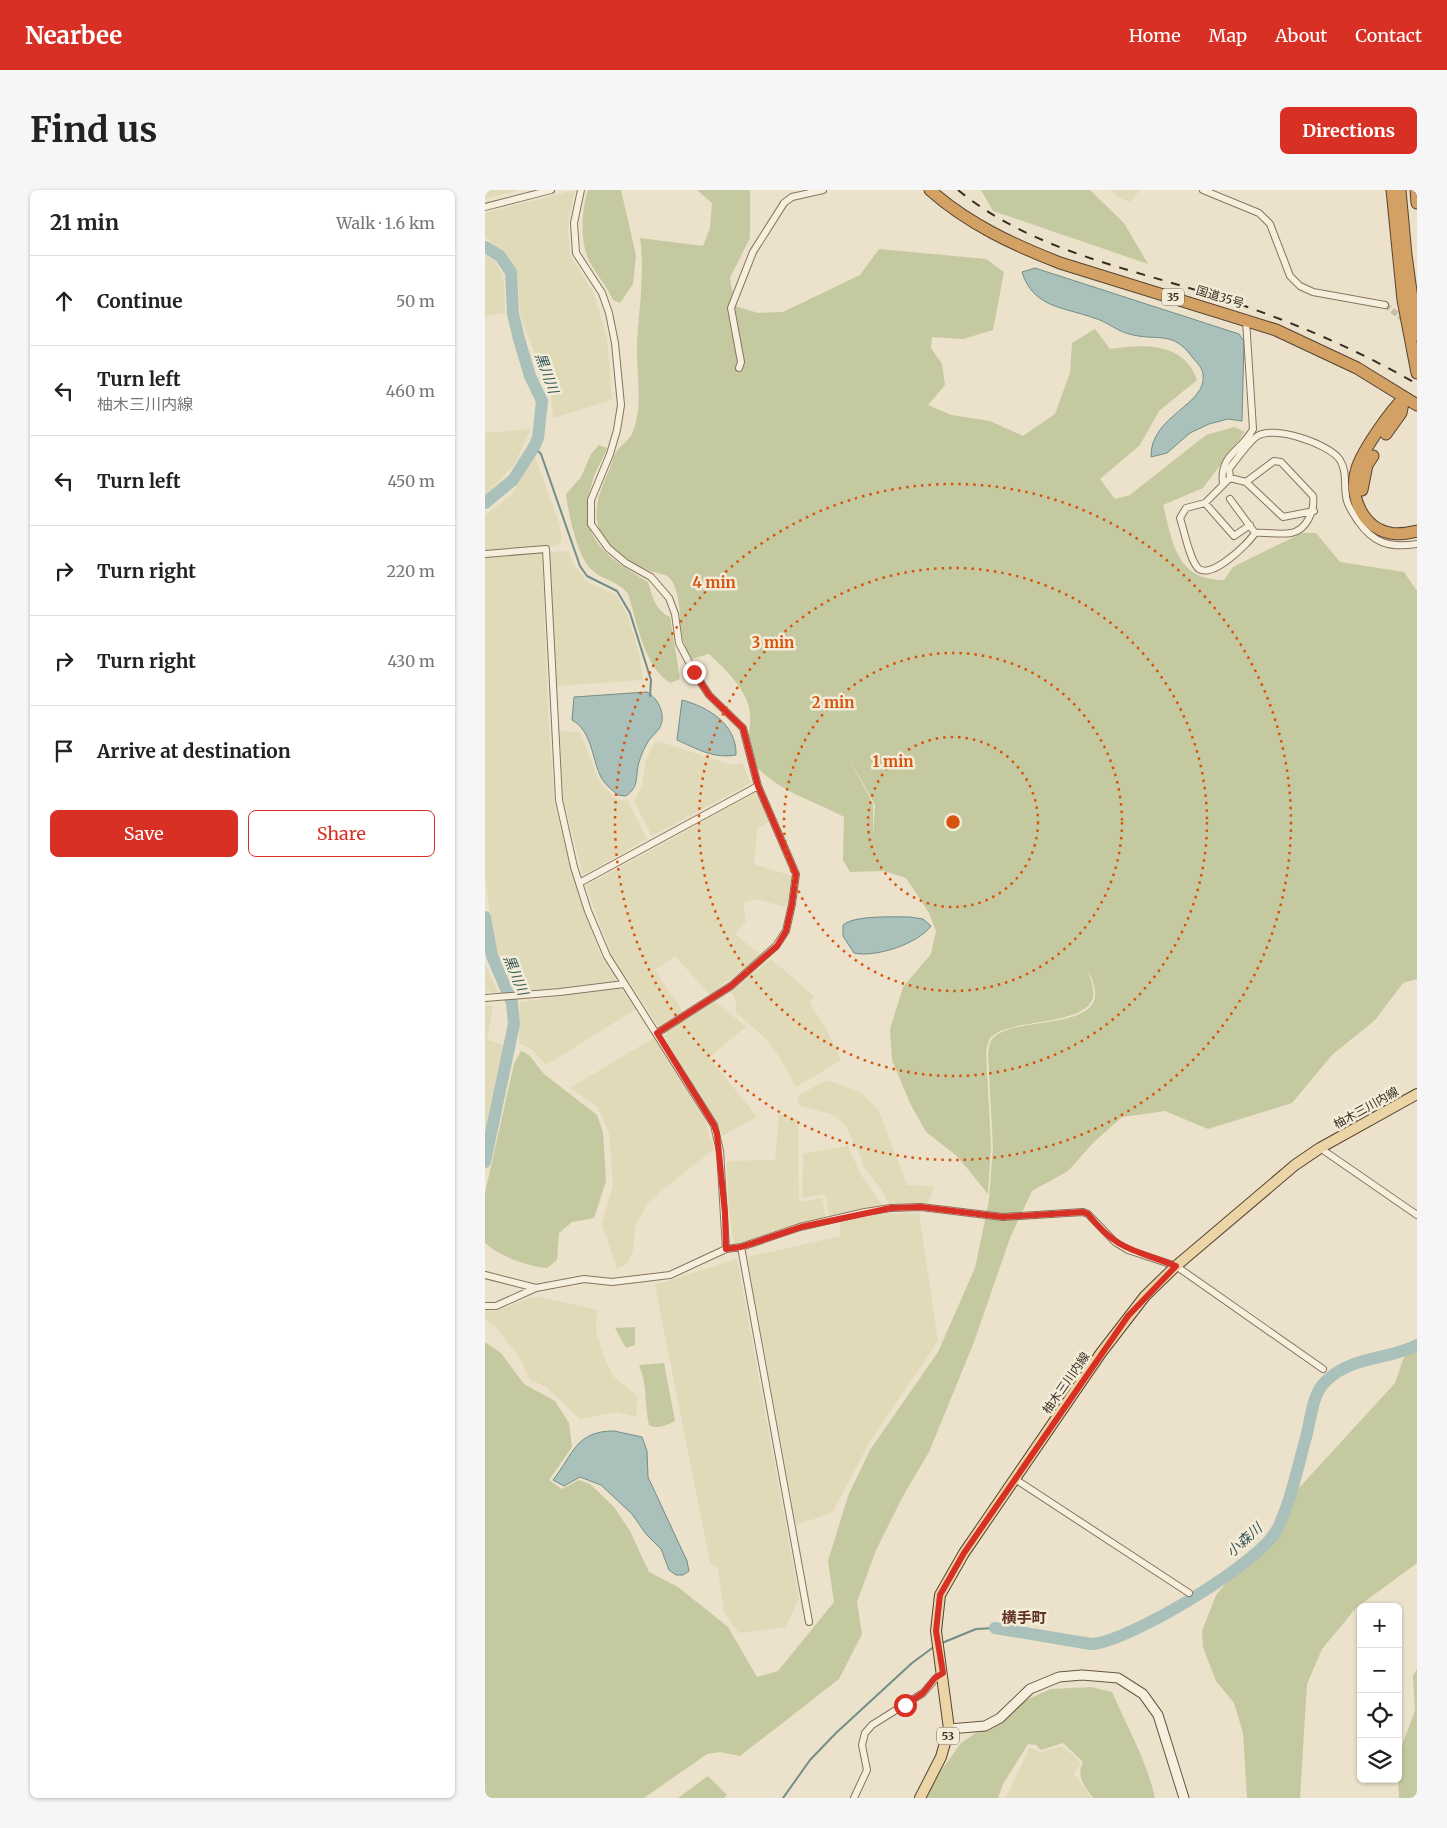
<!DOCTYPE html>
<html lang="en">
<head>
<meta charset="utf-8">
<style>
  :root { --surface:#fff; --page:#f6f6f6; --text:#222; --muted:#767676; --line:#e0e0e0; --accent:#d93025 }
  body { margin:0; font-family:Merriweather,"Noto Sans JP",serif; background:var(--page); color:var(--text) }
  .controls { position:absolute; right:15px; bottom:15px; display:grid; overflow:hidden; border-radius:8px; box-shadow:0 1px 4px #0004 }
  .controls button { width:45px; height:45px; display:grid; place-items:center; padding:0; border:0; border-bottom:1px solid var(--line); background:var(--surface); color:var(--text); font:25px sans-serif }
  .stop { position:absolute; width:15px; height:15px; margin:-11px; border:4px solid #d93025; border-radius:50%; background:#fff }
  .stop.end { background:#d93025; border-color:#fff; box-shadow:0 1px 5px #0008 }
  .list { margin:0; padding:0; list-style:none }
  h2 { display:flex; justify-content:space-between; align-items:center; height:65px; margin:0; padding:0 20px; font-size:21px }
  h2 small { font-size:16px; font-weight:400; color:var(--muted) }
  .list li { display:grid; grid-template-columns:32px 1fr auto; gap:15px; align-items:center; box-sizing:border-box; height:90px; padding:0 20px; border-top:1px solid var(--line) }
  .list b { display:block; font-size:19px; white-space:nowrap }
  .list p { margin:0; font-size:16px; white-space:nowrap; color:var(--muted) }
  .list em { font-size:16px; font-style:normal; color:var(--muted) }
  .actions { display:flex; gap:10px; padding:15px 20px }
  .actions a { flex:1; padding:11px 0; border:1px solid var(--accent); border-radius:8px; text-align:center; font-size:18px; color:var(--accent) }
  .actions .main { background:var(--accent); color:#fff }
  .icon { flex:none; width:28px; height:28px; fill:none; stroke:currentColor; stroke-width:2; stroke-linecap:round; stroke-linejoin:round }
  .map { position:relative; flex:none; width:932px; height:1608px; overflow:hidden; border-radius:8px }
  header { display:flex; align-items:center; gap:30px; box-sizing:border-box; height:70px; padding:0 25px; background:var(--accent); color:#fff }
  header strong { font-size:24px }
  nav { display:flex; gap:28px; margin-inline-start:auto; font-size:18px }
  .intro { display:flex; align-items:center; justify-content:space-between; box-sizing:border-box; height:120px; padding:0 30px }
  h1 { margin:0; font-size:35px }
  .button { padding:12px 22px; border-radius:8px; background:var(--accent); color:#fff; font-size:18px; font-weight:700 }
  main { display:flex; gap:30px; padding:0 30px }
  aside { flex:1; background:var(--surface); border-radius:8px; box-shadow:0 1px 4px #0004 }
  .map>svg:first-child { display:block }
  .farmland { fill:#e1dab8 }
  .green { fill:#c5c99f; fill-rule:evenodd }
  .water { fill:#aac0ba; stroke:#718f87 }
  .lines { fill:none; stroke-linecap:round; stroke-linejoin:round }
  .stream { stroke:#718f87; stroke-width:2 }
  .river { stroke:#aac0ba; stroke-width:12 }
  .street-tunnel { stroke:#c8bda8; stroke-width:6; stroke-dasharray:6 3; stroke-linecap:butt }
  .street-casing { stroke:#877460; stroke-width:8 }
  .secondary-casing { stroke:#695643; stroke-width:11 }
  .primary-casing { stroke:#554333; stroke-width:12 }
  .highway-casing { stroke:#554333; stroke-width:13 }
  .street { stroke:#f7efdd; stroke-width:6 }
  .secondary { stroke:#f7efdd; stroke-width:9 }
  .primary { stroke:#ebd5a6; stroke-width:10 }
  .highway { stroke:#d2a163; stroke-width:11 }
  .rail { stroke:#392d22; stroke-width:2; stroke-dasharray:9 9; stroke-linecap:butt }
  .route { stroke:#d93025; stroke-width:6 }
  .ring { fill:none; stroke:#d6550e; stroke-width:2.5; stroke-dasharray:2.5 5 }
  .labels { text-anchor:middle; stroke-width:5; stroke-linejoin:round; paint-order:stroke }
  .shield { fill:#f3ecd9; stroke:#716659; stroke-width:1 }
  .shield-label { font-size:11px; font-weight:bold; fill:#392d22 }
  .street-label { font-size:12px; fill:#392d22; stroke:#f3ecd9 }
  .water-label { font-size:14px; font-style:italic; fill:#335755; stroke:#f3ecd9 }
  .quarter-label { font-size:15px; font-weight:bold; fill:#623125; stroke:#f3ecd9 }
  .centre { fill:#d6550e; stroke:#f3ecd9; stroke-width:2.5 }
  .ring-label { font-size:15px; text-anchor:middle; font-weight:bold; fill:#d6550e; stroke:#f3ecd9; stroke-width:5; stroke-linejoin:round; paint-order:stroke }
</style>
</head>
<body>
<header>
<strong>Nearbee</strong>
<nav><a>Home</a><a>Map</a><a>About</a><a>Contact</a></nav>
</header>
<div class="intro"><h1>Find us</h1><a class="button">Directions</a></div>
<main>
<aside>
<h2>21 min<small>Walk · 1.6 km</small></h2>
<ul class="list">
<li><svg class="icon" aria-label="ahead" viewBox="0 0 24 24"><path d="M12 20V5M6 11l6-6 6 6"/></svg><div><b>Continue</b></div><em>50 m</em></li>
<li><svg class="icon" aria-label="left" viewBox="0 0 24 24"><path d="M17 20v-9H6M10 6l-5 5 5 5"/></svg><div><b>Turn left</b><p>柚木三川内線</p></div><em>460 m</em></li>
<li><svg class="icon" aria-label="left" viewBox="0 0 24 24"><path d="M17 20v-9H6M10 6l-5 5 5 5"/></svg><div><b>Turn left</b></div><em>450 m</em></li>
<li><svg class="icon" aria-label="right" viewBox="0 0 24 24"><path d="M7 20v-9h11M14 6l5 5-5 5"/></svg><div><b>Turn right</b></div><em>220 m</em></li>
<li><svg class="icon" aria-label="right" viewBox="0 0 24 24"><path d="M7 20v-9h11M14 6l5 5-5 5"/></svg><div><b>Turn right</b></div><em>430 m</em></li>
<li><svg class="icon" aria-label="arrive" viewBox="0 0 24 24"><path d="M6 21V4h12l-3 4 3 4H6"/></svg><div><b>Arrive at destination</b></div></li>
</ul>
<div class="actions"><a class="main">Save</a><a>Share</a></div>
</aside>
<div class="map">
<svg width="932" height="1608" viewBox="0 0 932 1608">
  <rect width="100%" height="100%" fill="#ece1ca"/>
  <!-- farmland -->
  <path class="farmland" d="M0,0H35L0,9Z
    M90,0L83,36L85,65L109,104L122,148L127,210L68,228L66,205L36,128L32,81L25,68L0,47V23Z
    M625,0H655L645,12L635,8Z
    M0,66L10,71L16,82L19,93L20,123L0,126Z
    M46,239L29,275L0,306V243Z
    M50,267L74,333L77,350L73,356L0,360V325L27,304Z
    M84,361L87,372L102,392L131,405L142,424L154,463L158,490L72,496L64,362Z
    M57,363L63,520L69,610L84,671L100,720L116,766L132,791L31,802L16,776L10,760L0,687V367Z
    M75,541L95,542L115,593L131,609L143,611L162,649L98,685L78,608Z
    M173,551L246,575L257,573L266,593L167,646L149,611L156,599L161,571L169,553Z
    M270,603L285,631L272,639L269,674L307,686L301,717L270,709L258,713L261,731L250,744L276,765L225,805L190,766L170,780L198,822L173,836L126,764L101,696Z
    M286,769L330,807L324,812L343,842L356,870L311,897L294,866L278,846L251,823V811L246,802Z
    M0,775L12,800L16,803L0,801Z
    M136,798L151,819L61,875L47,859L34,853L35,812Z
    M231,812L261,837L224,867L272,927L237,946L179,846L185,838Z
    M0,815L8,816L2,850L20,855L0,951Z
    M170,847L220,930L229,959L176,1001L162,1014L150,1037L148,1061L143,1073L132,1079L117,1035L128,995L124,944L113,917L85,898Z
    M342,890L375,902L393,919L422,995L449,996L443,1013L404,1014L396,999L378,976L376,967L359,933L346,924L314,916L312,906Z
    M294,924L313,929L314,1012L337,1008L341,1028L249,1054L244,1023L242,971L290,970Z
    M363,956L376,985L397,1015L344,1026L340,1004L317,1008L318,964Z
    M434,1023L453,1151L384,1253L347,1323L311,1335L262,1067L356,1046L354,1033L381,1025Z
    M252,1069L314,1408L301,1437L254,1443L239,1423L233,1378L225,1373L170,1095Z
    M55,1107L112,1120L111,1141L119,1167L128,1186L153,1207L151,1227L131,1222L95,1229L60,1196L45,1190L35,1168L10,1136L0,1130V1120L11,1121L44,1108Z
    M578,1556L596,1573L589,1583L606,1608H521L545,1557L555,1562Z"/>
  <!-- green -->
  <path class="green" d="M103,0H136L151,65L148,94L135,113L128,110C121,94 108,81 102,66C95,47 97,18 103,0Z
    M212,0H265V48L245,88L250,116L273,123L298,122L375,85L394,59L501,69L519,82L508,140L478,149L447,147L446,158L457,174L460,195L443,215L466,225L505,231L538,246L570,224L585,183L587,153L610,139L625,159C658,154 699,152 712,190L674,221L655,255L615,289L630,309L645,305L721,245L749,237L760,242L718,298L678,315C688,353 691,390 739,390L748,377L817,343H831L855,372L919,382L932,401V789L918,793L890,830L847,865L807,913L723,939L680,921L637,927L609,952L583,981L547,1001L525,1048L489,1152L444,1262L418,1306L391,1360L372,1412L377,1444L354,1489L255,1566L235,1562L222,1564L159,1608H0V1152L16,1163L39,1194L70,1211L84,1233L87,1257L64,1290L77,1299L94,1290L105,1294L129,1317L145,1341L164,1382L193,1397L243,1437L272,1487L293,1481L349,1412L343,1371L363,1306L385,1260L453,1162L490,1078L504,1011L508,957L503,863C504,859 504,854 506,851C523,821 640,848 603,781C605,789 610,799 608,807C601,838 517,827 504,850C503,853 502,858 501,861L506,956L503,1004L472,966L441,942L425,913L407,870L405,839L418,797L446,764L451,741L444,723L421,688L399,681L365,682L358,670L359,627C330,611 292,601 270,575C258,561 267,538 265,523C263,500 240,479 224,464L207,469C190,447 200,418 188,393C184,383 172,384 163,380C146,372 125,360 116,343C105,321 116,299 125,278C127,273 128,265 132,261C136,255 144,250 147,244C159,217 151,182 152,153C154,118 160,83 155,48L218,56L225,38L227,13ZM362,564L390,615L388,645V614Z
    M496,0H605L639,33L663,74L508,21Z
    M114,255L122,258C118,270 110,281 107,293C90,347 121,367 163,392C168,408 170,420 185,427L195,489L185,493C158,475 153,434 143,404C133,390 115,390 105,378C92,365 83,322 81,304L96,287L106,264Z
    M36,861L44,865L59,884L112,925L118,942L121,991L109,1028L87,1032L74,1043L72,1070L62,1078C42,1077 15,1066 0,1053V1003L29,874Z
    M150,1137V1155L141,1158L130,1138Z
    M932,1153V1373L871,1418L837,1459L822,1494L815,1608H762L758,1543L749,1513L731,1491L718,1457L717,1441L731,1405L774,1355L813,1299L910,1193L920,1164Z
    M179,1173L190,1231C181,1235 172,1240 164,1235C159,1214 163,1195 154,1175Z
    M932,1479V1608H914L913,1589L918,1552L930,1521L928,1486Z
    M606,1497L627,1502C642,1537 662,1571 670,1608H608C599,1595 591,1588 598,1572L578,1553L556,1560L551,1555L543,1554L518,1594L513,1608H441L450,1589L476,1553L536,1512L566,1499Z
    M223,1586L242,1605L239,1608H193Z"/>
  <!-- water -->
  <path class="water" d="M550,78L754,144L759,151L757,231L743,229L724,234L705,243L682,263L666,267C665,225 723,215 718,184C717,177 712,173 708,168C687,139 673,152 644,144C632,141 621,131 609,128C579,117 548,118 537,82Z
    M162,502C174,509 182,526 174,539C171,543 167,546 164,550C160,556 156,565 154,572C150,586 155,596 141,606L133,605C127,600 118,593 115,585C107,567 106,540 87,530L89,507Z
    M197,510C223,517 252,534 251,565C229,569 212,559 192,550Z
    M425,727L438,729L446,736C433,754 389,768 369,763L358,746V735C369,725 410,727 425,727Z
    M129,1241L157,1247L162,1261L163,1287L202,1371L204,1381L198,1385H191L184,1380L176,1359L161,1344L147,1324L116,1295L95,1287L79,1296L68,1290C89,1263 91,1241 129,1241Z"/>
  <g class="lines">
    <!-- stream -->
    <path class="stream" d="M49,257L56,264L95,376L102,386L132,401L145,423L166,490L165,506
      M457,1453L491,1439L510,1438
      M298,1608L325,1570L351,1543L427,1473L450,1456"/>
    <!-- river -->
    <path class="river" d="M0,57L15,66L26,82L28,124L34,149L45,186L57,211L53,248L49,257L28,290L0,313
      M0,727L7,766L27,813L29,834L0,972
      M510,1438L606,1454C642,1453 779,1371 793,1338C806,1310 812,1280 820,1251C826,1232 826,1205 841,1191C866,1166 903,1170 932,1155"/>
    <!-- street-tunnel -->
    <path class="street-tunnel" d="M900,115L921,131"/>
    <!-- street casing -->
    <g class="street-casing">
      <path id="street" d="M96,0L89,33L91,63L117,103L124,123L130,153L136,215L132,240L125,264L106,310V334L123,358L141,373L166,387L184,408L190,424L194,453L209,482L224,505L258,538L273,596L311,684L307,714L301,741L291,756L246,796L172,843
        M718,0L774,23L785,34L805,86L815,96L828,102L900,115
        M0,17L66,0
        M254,178L256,172L246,118L268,62L299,13L307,7L338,0
        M745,288L744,279C750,271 765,251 771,247C787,234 845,254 855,270C863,283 858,297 862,311C864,318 869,325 873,331C889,354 905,358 932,354
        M738,294C734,264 757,261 768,239L761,130
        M745,309L770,343C782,342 795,345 806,343C822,340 830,320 828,306L796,272L789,271L761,292
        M720,313L749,346L765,335
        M770,343C763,354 728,388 714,379C705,372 699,340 695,328L701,318L720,313L745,288L761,292L798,327L829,321
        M0,364L61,359L74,610L89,677L103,721L122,766L229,935L235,961L241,1059
        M96,692L273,596
        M0,808L75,802L139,794
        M835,958L932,1025
        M256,1057L324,1432
        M0,1085L51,1098
        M0,1116H11L51,1098L99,1089L127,1092L185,1085L241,1059L256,1057L315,1037L380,1022L406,1018L436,1017L518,1027L598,1022L603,1024L630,1052L643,1060L691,1076L838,1179
        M530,1289L704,1403
        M369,1608L382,1580L377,1555L380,1543L387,1535L438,1503L451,1488L458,1483"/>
    </g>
    <!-- secondary casing -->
    <g class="secondary-casing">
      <path id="secondary" d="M464,1539L500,1536L515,1528L545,1499L574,1487L597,1485L633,1488L658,1504L673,1525L699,1608"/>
    </g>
    <!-- primary casing -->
    <g class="primary-casing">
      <path id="primary" d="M435,1608L456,1567L464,1539L451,1441L455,1405L479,1363L616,1163L660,1106L691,1076L810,975L835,958L932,904"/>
    </g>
    <!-- highway casing -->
    <g class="highway-casing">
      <path id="highway" d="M445,0C483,34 529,55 575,73L791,140L872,178L932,215
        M907,0L918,110L932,183
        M915,0L921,65L932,145
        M931,0L932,13
        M919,208C905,221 878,260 872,278C863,304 877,338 905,343C914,345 923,343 932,341
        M901,244L916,223L919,208
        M877,300L882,275L888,266"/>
    </g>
    <!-- street -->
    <use href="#street" class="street"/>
    <!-- secondary -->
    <use href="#secondary" class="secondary"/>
    <!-- primary -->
    <use href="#primary" class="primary"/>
    <!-- highway -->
    <use href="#highway" class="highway"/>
    <!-- rail -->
    <path class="rail" d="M473,0C550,63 650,79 742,110C808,132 871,159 932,194"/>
  </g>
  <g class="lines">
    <!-- route -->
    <path class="route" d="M209,482L224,505L258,538L273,596L311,684L307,714L301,741L292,756L246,796L172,843L229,935L232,944L240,1023L241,1059L256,1057L316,1037L406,1018L436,1017L518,1027L598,1022L603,1024C633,1062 649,1059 691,1076L643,1126L479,1363L455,1405L451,1441L458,1483L450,1488L438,1503L420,1515"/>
  </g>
  <!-- distance rings -->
  <g class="ring">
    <circle cx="468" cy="632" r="85"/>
    <circle cx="468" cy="632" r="169"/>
    <circle cx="468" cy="632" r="254"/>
    <circle cx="468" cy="632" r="338"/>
  </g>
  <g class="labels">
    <!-- shield labels -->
    <g class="shield">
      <rect x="677" y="98.5" width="22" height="17" rx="4"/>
      <rect x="452" y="1537.5" width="22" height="17" rx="4"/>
    </g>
    <g class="shield-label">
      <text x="688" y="111">35</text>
      <text x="463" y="1550">53</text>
    </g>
    <!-- street labels -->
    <g class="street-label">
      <text transform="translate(735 107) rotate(17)" y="4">国道35号</text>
      <text transform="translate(881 918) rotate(-29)" y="4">柚木三川内線</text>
      <text transform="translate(581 1193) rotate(-55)" y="4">柚木三川内線</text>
    </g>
    <!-- water labels -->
    <g class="water-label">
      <text transform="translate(62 183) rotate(70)" y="5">黒川川</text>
      <text transform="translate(31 785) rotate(68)" y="5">黒川川</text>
      <text transform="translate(759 1350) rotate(-42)" y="5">小森川</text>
    </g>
    <!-- quarter labels -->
    <g class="quarter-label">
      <text x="539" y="1433">横手町</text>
    </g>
  </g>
  <circle cx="468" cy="632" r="8" class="centre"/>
  <g class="ring-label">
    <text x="229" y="398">4 min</text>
    <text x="288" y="458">3 min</text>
    <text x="348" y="518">2 min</text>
    <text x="408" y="577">1 min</text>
  </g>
</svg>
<div class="controls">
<button>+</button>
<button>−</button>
<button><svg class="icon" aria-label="locate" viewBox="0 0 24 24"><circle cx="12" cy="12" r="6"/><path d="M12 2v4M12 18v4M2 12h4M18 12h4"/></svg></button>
<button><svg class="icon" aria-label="layers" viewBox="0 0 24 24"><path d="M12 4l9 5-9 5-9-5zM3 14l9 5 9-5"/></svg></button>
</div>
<div class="stop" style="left:420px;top:1515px"></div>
<div class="stop end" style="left:209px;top:482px"></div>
</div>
</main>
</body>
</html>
